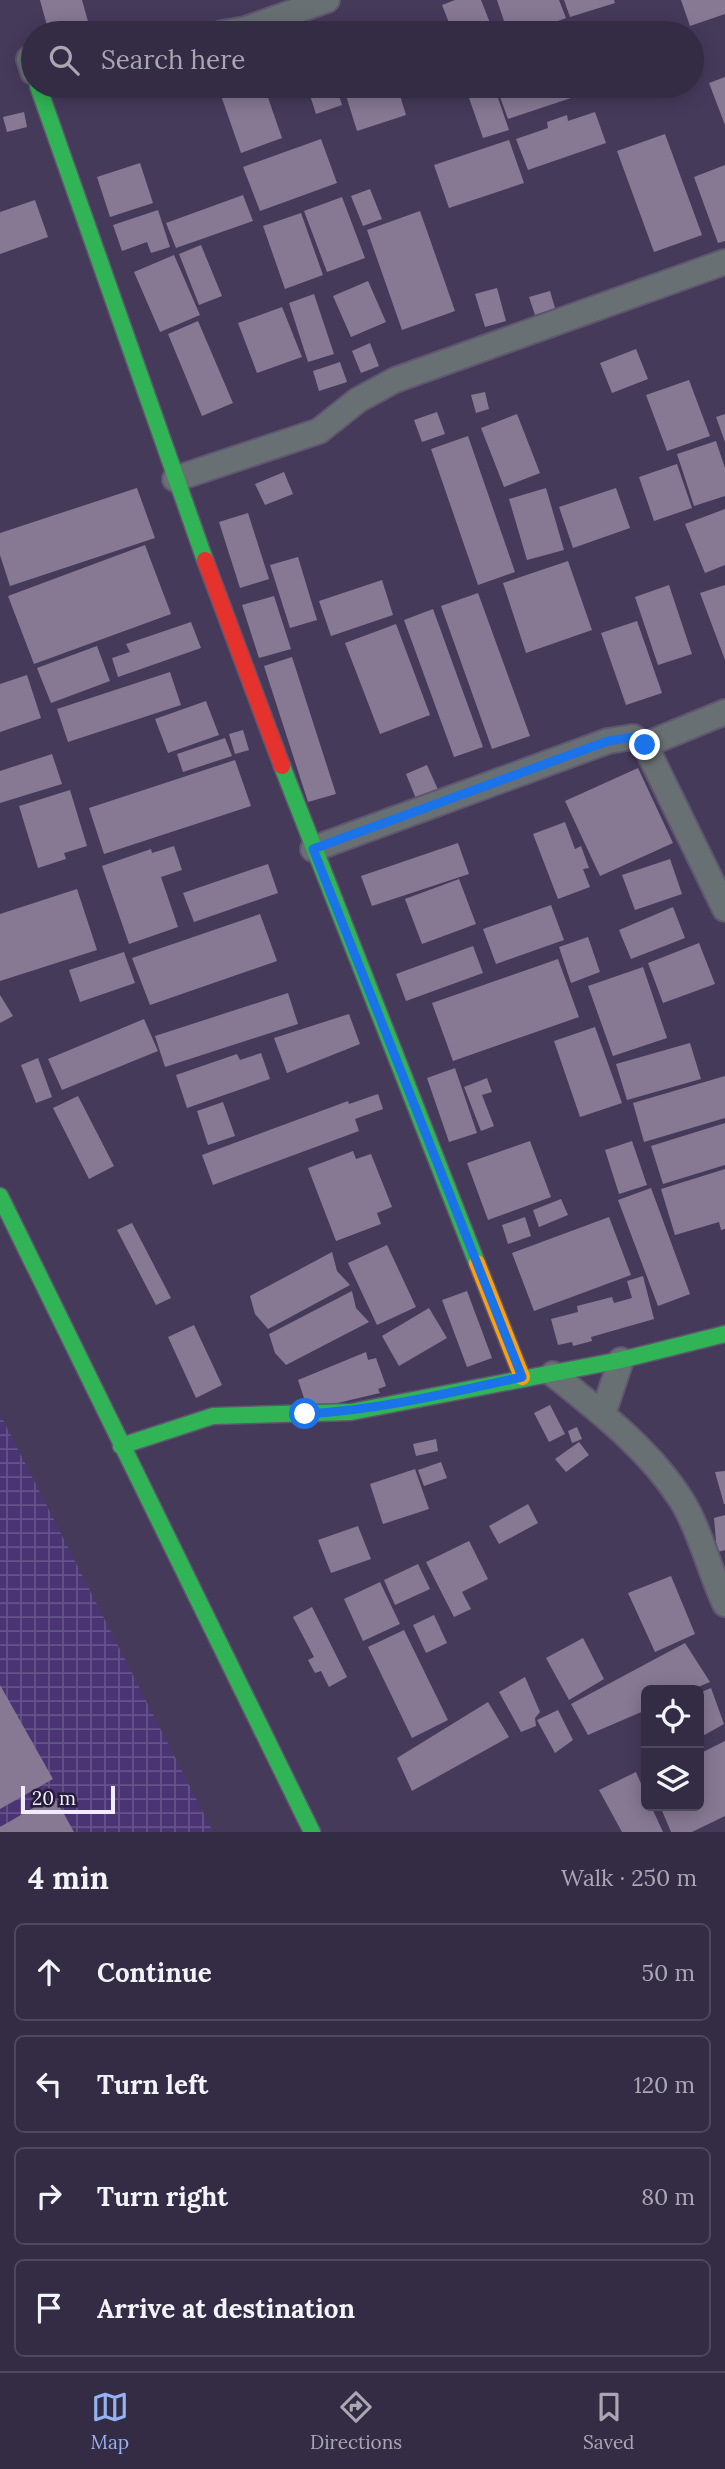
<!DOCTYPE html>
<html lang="en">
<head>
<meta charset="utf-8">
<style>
  :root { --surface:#342c44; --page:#3c344b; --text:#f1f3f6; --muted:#a9a7b2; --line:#4e485d; --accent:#95b2f1 }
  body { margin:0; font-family:Lora,serif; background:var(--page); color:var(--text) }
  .controls { position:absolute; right:21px; bottom:21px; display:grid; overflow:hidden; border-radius:10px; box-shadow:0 4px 18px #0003 }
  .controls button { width:63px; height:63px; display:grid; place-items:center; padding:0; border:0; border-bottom:2px solid var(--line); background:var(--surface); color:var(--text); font:35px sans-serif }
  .scale { position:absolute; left:21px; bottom:18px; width:94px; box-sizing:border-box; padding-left:7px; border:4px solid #f0ecfb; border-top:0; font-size:19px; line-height:24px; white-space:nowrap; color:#f0ecfb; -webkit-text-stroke:5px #251c38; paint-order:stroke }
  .stop { position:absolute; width:21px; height:21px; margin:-16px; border:5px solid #1a73e8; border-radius:50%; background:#fff }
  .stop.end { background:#1a73e8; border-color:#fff; box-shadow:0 2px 7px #0008 }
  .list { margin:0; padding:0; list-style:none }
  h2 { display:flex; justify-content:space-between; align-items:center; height:91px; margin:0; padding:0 28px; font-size:30px }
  h2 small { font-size:23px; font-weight:400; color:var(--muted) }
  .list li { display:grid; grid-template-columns:46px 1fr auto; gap:21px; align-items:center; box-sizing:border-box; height:98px; margin:0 14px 14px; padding:0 14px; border:2px solid var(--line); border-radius:10px }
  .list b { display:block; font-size:26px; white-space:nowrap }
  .list em { font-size:23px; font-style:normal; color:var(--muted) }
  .icon { flex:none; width:38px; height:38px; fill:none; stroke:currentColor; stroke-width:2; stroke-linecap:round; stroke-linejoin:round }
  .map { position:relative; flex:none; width:725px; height:1832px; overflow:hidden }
  .search { position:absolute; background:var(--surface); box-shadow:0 4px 18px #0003; left:21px; right:21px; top:21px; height:77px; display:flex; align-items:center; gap:18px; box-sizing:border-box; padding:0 24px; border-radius:38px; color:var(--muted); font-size:26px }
  .sheet { height:539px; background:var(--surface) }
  nav { display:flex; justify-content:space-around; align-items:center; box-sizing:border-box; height:98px; border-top:2px solid var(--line); background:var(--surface); font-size:19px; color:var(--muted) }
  nav a { display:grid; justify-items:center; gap:4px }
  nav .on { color:var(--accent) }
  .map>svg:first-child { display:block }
  .industrial { fill:url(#industrial-grid) }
  .building { fill:#877994 }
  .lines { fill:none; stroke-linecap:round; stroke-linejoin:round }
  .street-casing { stroke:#5f566f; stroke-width:28 }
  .fast-casing { stroke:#5f566f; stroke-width:19 }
  .slow-casing { stroke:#5f566f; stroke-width:19 }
  .jam-casing { stroke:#5f566f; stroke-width:19 }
  .street { stroke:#687073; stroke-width:24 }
  .fast { stroke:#30b455; stroke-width:16 }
  .slow { stroke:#ff9f0a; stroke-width:16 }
  .jam { stroke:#e5322d; stroke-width:16 }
  .route { stroke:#1a73e8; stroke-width:9 }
</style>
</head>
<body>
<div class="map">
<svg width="725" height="1832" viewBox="0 0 725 1832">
  <defs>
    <pattern id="industrial-grid" width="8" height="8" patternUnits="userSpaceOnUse" patternTransform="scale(1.75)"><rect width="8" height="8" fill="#4b3473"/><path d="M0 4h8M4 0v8" fill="none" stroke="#655288"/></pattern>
  </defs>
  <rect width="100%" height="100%" fill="#463a5b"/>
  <!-- industrial -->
  <path class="industrial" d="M0,1414L213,1832H0Z"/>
  <!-- building -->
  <path class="building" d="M40,0H82L89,25L49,33Z
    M455,0H481L494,33H453L442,5Z
    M497,0H559L566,18L558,21L562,33H508Z
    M564,0H614L615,3L570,17Z
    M681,0H725V14L690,26Z
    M725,77V125L709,83Z
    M264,86L282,138L241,153L218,87Z
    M307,86H336L342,105L316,114Z
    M343,86H397L406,115L357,131Z
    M494,86L509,130L483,138L468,95Z
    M496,86H587L589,92L508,119Z
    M24,112L27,127L7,132L3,117Z
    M595,112L606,143L528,170L516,139L548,128L547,122L567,115L568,121Z
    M665,134L702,235L654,252L617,151Z
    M321,139L337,183L260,211L243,167Z
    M509,140L524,183L449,208L434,165Z
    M140,163L153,203L110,217L97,177Z
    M725,165V241L718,243L694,177Z
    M370,189L382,219L363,226L351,196Z
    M243,195L253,221L176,248L166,223Z
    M342,197L365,258L327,272L304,211Z
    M35,200L48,237L0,254V212Z
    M158,210L170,247L151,253L147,242L122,251L113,225Z
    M420,211L455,311L402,330L367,230Z
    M301,213L323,275L285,289L263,226Z
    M201,245L222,296L199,305L179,254Z
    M174,255L200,315L160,332L134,272Z
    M368,281L386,322L351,337L333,296Z
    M497,288L506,321L485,327L475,294Z
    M550,291L555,308L535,315L529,297Z
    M314,294L334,354L308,362L289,303Z
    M282,307L302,357L257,373L238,323Z
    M198,321L233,403L202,416L168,334Z
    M370,343L379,366L361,373L352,351Z
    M636,349L648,379L612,393L600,363Z
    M340,362L347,382L319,391L313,371Z
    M689,380L710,436L667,451L646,395Z
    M485,392L489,409L476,413L471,395Z
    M437,412L445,434L422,442L414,420Z
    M517,414L540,473L504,487L481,428Z
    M725,414V442L716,417Z
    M468,436L515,572L478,585L431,449Z
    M716,441L725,468V496L694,506L677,454Z
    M677,464L692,508L654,521L639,477Z
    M284,472L293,494L265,505L255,484Z
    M137,488L155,538L10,586L0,555V533Z
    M546,488L564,550L527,560L509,499Z
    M616,488L630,528L573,548L559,507Z
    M725,509V565L705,573L685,524Z
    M248,513L269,579L240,588L219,522Z
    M145,545L171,614L34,664L8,596Z
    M298,557L317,620L290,628L270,565Z
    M568,561L592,630L526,653L503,583Z
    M382,580L393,615L331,636L319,601Z
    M669,585L692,654L658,665L635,597Z
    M725,585V660L700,593Z
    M478,593L530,736L492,749L441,606Z
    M274,596L291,649L259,658L242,605Z
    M433,609L483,747L454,757L404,620Z
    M637,621L662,693L626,705L601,633Z
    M191,622L201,648L118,677L112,658L130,652L126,644Z
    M396,624L430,715L380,734L345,643Z
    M97,646L110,681L51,703L37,668Z
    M292,657L336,794L308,802L264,666Z
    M170,672L181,705L68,742L57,709Z
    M27,675L41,718L0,732V684Z
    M206,701L219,735L168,753L155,719Z
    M243,730L249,750L235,754L229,734Z
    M225,738L232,756L183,772L177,754Z
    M52,754L62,784L0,803V771Z
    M235,760L251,806L104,854L89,808Z
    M427,765L439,792L417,801L406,774Z
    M638,768L673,843L600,876L565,801Z
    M70,790L87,846L64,853L66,859L38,868L19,806Z
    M565,822L575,849L581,846L589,868L583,869L590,887L558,899L533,834Z
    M458,843L469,874L372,906L361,876Z
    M174,846L182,870L161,877L178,927L129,944L102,866L151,849L152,853Z
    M670,859L682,894L635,910L622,875Z
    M268,864L278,893L194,922L183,893Z
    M459,879L476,924L422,944L405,899Z
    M77,889L97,950L0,981V914Z
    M551,905L564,940L496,964L483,929Z
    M673,907L685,938L631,959L619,930Z
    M260,914L277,961L150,1005L132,958Z
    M588,937L600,972L571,983L559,947Z
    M699,943L715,984L663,1003L648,963Z
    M473,946L483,973L406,1001L396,974Z
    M124,952L135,983L80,1002L69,970Z
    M558,959L579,1017L453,1061L432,1003Z
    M643,967L667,1038L613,1056L588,986Z
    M288,993L298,1024L165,1067L155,1036Z
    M0,995L13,1016L0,1023Z
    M349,1014L360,1044L287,1073L274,1038Z
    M144,1019L158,1051L62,1090L48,1059Z
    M595,1027L622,1103L580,1117L554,1041Z
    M690,1043L701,1079L627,1100L616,1064Z
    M261,1053L270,1079L187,1108L176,1075L237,1054L240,1060Z
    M38,1058L52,1097L36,1103L21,1065Z
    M455,1068L477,1133L449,1142L427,1078Z
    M725,1076V1118L644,1142L633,1103Z
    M487,1078L492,1092L482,1095L494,1126L481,1131L464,1087Z
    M378,1094L383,1109L355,1119L359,1131L213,1185L202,1155L348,1101L349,1104Z
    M78,1096L114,1166L89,1179L53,1108Z
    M223,1102L235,1136L208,1145L197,1111Z
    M725,1123V1165L663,1184L651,1146Z
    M530,1141L551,1197L488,1220L467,1163Z
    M632,1141L647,1185L619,1194L605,1150Z
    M353,1151L356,1159L371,1154L392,1207L377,1213L381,1224L336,1241L308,1168Z
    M725,1169V1229L721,1230L719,1222L675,1235L661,1189Z
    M651,1188L690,1294L658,1306L618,1200Z
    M561,1199L568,1215L539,1227L533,1210Z
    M525,1217L531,1236L508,1244L502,1225Z
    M609,1217L631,1275L534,1311L512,1253Z
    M132,1223L171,1298L156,1305L117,1230Z
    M387,1245L416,1307L377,1325L348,1263Z
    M332,1252L337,1271L350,1285L268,1329L255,1314L250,1296Z
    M643,1276L654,1319L591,1337L592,1341L573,1346L572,1342L558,1345L551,1319L578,1312L577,1306L612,1297L614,1303L632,1298L627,1281Z
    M352,1291L356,1308L369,1322L286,1365L275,1353L269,1334Z
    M467,1291L492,1358L467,1367L442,1300Z
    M429,1308L447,1338L399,1366L382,1336Z
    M194,1325L222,1385L196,1398L168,1337Z
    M366,1352L368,1360L376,1358L386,1386L378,1389L380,1393L308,1410L298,1380Z
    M550,1405L565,1434L549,1442L534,1413Z
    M577,1427L582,1439L572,1443L568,1431Z
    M436,1439L438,1451L416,1456L413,1444Z
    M579,1442L589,1455L566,1472L555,1459Z
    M441,1462L447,1478L424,1486L418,1470Z
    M415,1469L429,1509L383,1524L370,1484Z
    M725,1471V1504H724L715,1472Z
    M528,1504L538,1523L499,1544L489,1526Z
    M725,1515V1550L717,1552L714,1518Z
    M358,1526L371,1559L331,1573L318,1540Z
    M469,1541L488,1579L462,1592L471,1609L454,1617L426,1562Z
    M418,1564L430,1589L395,1605L384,1580Z
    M671,1576L695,1634L655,1652L628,1593Z
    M380,1582L400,1624L363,1641L344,1599Z
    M312,1607L347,1677L329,1687L321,1671L315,1673L308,1660L314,1657L293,1617Z
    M434,1615L447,1643L426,1653L413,1625Z
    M404,1630L448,1720L412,1738L368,1647Z
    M583,1638L604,1679L569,1700L546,1658Z
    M685,1643L710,1682L691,1690H646V1710L588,1735L571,1704Z
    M525,1677L540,1712L535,1718L536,1726L521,1732L499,1692Z
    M0,1685L53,1779L0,1809Z
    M711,1688L724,1724L699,1738V1693Z
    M488,1702L509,1737L412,1791L397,1758Z
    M558,1710L573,1740L555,1753L537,1720Z
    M725,1741V1816L692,1832H671L660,1806H699V1754Z
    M636,1772L646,1795V1806H651L663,1832H622L599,1790Z
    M54,1796L74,1832H0V1827Z"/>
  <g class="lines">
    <!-- street casing -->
    <g class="street-casing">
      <path id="street" d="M222,33L246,29L327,0
        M33,58L29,59L33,72
        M175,479L319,431L358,400L395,380L725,262
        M645,745L725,712
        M313,849L608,741L633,737L645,745L725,909
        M553,1374C599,1411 650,1450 682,1501C700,1530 710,1572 725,1604
        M603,1414L621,1360"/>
    </g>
    <!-- fast casing -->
    <g class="fast-casing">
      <path id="fast" d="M38,86L205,560
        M282,766L477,1263
        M0,1196L312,1832
        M121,1446L213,1416L351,1412L621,1360L725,1334"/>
    </g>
    <!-- slow casing -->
    <g class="slow-casing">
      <path id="slow" d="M477,1263L522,1377"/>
    </g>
    <!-- jam casing -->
    <g class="jam-casing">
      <path id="jam" d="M205,560L282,766"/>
    </g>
    <!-- street -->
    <use href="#street" class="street"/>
    <!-- fast -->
    <use href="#fast" class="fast"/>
    <!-- slow -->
    <use href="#slow" class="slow"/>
    <!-- jam -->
    <use href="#jam" class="jam"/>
  </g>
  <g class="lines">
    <!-- route -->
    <path class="route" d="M305,1414C379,1410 450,1393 522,1377L313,849L608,741L633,737L645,745"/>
  </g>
</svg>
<div class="controls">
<button><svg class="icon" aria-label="locate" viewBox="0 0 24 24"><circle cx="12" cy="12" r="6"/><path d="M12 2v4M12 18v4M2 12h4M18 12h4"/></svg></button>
<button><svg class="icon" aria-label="layers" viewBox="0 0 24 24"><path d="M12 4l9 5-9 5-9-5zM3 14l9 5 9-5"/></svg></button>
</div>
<div class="scale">20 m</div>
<div class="stop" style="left:305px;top:1414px"></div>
<div class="stop end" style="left:645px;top:745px"></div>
<div class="search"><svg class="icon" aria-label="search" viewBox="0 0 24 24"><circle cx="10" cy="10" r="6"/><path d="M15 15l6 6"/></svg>Search here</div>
</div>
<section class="sheet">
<h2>4 min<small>Walk · 250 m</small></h2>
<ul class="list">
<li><svg class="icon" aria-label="ahead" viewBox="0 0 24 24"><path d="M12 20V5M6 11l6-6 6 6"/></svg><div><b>Continue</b></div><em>50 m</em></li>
<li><svg class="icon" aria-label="left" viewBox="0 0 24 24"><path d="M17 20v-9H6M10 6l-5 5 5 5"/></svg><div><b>Turn left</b></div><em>120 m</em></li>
<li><svg class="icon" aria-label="right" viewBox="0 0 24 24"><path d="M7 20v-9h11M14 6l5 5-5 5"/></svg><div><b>Turn right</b></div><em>80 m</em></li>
<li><svg class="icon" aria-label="arrive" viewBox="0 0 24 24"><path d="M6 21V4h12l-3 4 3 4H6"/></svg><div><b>Arrive at destination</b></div></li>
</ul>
</section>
<nav>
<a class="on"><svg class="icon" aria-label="map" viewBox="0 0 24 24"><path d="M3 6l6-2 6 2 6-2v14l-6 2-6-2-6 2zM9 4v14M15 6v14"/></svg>Map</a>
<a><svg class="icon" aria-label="directions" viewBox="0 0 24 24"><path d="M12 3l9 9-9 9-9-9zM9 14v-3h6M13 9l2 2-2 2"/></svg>Directions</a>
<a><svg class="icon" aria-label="saved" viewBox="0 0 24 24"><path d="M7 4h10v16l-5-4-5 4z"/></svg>Saved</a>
</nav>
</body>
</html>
